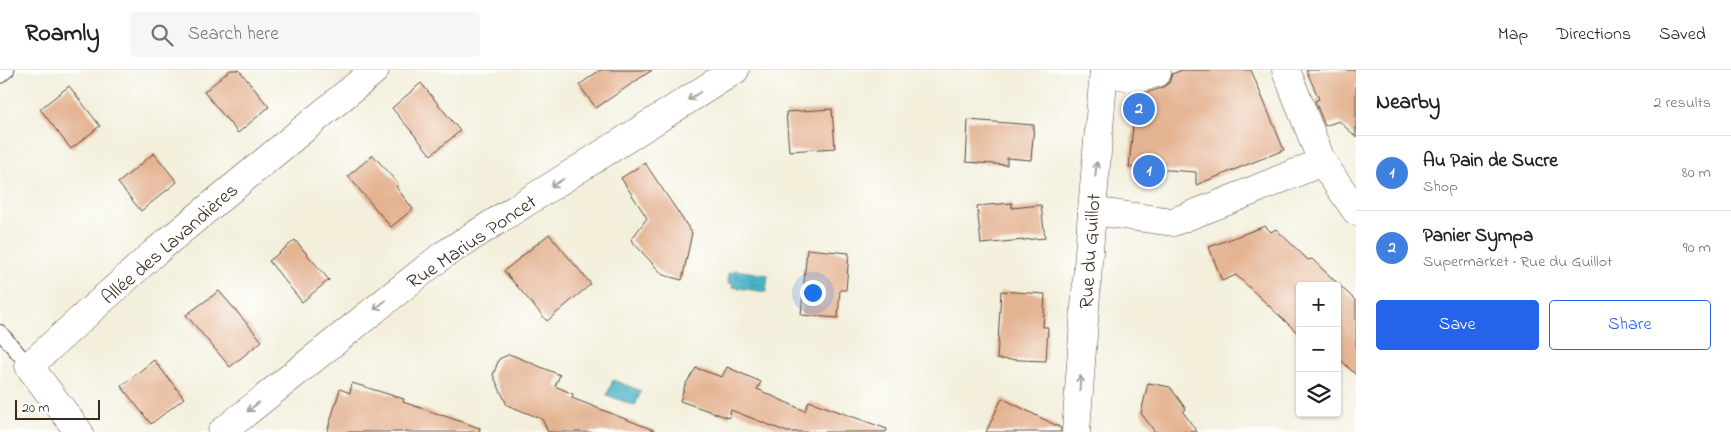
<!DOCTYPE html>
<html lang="en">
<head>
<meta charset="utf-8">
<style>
  :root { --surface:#fff; --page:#f6f6f6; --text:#202124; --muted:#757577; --line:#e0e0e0; --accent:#2563eb }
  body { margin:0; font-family:"Indie Flower",sans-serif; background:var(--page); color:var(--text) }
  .controls { position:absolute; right:15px; bottom:15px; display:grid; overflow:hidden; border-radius:5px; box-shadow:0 1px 4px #0004 }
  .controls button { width:45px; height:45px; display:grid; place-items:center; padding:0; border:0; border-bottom:1px solid var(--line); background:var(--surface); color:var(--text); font:25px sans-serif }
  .scale { position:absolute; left:15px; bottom:12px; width:85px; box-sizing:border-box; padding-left:5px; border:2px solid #3b2a1e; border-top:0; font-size:14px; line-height:18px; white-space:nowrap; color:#3b2a1e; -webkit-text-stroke:4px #fff; paint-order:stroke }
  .you { position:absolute; left:812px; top:222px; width:18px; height:18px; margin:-12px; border:4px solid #fff; border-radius:50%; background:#1a73e8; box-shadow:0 0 0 8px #1a73e833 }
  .badge { display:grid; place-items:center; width:32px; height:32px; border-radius:50%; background:var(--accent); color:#fff; font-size:16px; font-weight:700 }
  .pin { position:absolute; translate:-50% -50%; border:2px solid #fff; box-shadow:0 1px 5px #0006 }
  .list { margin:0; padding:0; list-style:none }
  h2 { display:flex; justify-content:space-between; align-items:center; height:65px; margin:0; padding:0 20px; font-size:21px }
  h2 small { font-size:16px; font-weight:400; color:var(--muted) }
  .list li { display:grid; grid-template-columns:32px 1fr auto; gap:15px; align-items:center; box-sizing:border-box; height:75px; padding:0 20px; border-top:1px solid var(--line) }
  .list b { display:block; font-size:19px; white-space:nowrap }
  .list p { margin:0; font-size:16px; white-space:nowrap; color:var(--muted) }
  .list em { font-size:16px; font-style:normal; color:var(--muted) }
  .actions { display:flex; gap:10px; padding:15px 20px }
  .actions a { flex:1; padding:11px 0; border:1px solid var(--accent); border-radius:5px; text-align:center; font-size:18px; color:var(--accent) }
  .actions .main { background:var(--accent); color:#fff }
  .icon { flex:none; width:28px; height:28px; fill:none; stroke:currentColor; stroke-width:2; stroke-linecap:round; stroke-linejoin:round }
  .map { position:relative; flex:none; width:1356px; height:362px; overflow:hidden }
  header { display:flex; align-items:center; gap:30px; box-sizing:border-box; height:70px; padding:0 25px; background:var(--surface); border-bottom:1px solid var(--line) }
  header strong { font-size:24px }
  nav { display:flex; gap:28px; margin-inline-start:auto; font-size:18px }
  .search { width:350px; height:45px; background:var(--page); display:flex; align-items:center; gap:12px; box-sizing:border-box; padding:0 18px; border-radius:5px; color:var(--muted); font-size:19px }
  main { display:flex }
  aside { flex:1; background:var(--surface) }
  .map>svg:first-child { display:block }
  .water { fill:url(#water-ripples); stroke:#426e72 }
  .building { fill:#e4b392 }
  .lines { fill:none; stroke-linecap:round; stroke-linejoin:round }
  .lane-casing { stroke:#57483a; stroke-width:16 }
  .street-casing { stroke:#57483a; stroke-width:29 }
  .secondary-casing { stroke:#57483a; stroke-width:29 }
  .lane { stroke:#fff; stroke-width:14 }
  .street { stroke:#fff; stroke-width:28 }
  .secondary { stroke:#fff; stroke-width:28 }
  .oneway { stroke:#a79f9a }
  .labels { text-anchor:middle; stroke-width:4; stroke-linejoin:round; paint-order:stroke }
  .street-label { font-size:20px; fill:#3b2a1e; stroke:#fff }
</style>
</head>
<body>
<header>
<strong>Roamly</strong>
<div class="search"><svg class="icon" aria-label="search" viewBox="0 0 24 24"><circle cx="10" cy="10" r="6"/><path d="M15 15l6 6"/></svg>Search here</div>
<nav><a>Map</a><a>Directions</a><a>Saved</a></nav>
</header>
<main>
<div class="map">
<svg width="1356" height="362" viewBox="0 0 1356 362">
  <defs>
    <pattern id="water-ripples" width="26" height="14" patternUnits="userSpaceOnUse" patternTransform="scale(1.25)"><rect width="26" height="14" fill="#48b3c6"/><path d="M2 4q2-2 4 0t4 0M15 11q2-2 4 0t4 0" fill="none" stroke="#3d92a0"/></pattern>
  </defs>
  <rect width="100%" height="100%" fill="#fff"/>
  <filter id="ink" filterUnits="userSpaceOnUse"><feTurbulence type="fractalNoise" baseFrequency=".02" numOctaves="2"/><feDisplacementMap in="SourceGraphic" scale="10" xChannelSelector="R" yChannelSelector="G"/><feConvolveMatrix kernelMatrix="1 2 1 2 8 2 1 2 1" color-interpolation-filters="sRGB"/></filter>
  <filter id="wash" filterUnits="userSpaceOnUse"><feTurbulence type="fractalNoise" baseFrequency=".0096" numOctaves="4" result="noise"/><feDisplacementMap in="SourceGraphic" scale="20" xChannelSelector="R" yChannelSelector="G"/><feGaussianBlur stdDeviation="1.12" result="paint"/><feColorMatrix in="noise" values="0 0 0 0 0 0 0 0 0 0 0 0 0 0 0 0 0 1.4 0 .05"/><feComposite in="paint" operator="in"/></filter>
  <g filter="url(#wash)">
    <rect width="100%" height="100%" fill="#f3efdb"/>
    <!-- water -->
    <path class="water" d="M735,200L768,205L766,222L732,217L733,214L728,213L729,202L734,203Z
      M613,310L641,321L635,336L607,325Z"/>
    <g id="blocks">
      <!-- building -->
      <path class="building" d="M230,0H239L269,37L238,63L204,22Z
        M600,0H652L596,38L579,15Z
        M1182,0H1251L1284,80L1196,115V102L1129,97L1136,24H1143L1162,18L1169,13L1172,4Z
        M1306,0H1356V67L1339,51L1325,56L1315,31L1319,29Z
        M421,13L460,61L431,85L392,38Z
        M69,16L100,56L71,79L40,39Z
        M832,39L835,78L789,81L786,42Z
        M968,50L1034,55L1031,90L1007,88V95L966,92Z
        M154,83L177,112L141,141L118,113Z
        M373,85L399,115L396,117L413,139L391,157L348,106Z
        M645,93L692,163L682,210L663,205L631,170L647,148L621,108Z
        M1012,133V138L1041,135L1045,168L981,174L977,136Z
        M1265,156L1271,162L1276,159L1308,190L1312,189L1356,231V305L1337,286V216H1300V265L1236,205L1222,211L1209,177Z
        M549,164L591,214L547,251L504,201Z
        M295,170L329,210L302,232L269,191Z
        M807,179L849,183L846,220H840L838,248L801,245Z
        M219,221L262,271L230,297L186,245Z
        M1001,221L1045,224L1043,257H1048L1046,291L997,289Z
        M508,285H512L560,305L555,316L573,324L572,328L656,361L655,362H548L542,349L507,335L493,305L499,289Z
        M154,290L184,328L151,354L121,316Z
        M727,297L761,312L757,319L805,341L809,331L887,359L886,362H787L731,340L729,348L680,331L685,315L696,298L722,307Z
        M352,313L404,329L403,332L480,358L479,362H327L340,319L350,323Z
        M1148,313L1170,317L1186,339L1183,342L1197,362H1155L1141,343Z
        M1002,328L1061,358V362H986Z"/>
    </g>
  </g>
  <g filter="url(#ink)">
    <use href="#blocks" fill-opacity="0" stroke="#57483a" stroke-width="1"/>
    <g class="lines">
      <!-- lane casing -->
      <g class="lane-casing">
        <path id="lane" d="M0,6L7,0
          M0,262L29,296"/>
      </g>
      <!-- street casing -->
      <g class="street-casing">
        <path id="street" d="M1286,0L1322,92
          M1104,1L1138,9L1157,3
          M1092,141L1173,152L1225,132L1322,92L1356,141
          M79,362L29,296L154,183L375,0
          M222,362L443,185L735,0"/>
      </g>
      <!-- secondary casing -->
      <g class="secondary-casing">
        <path id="secondary" d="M1076,362L1092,141L1104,0"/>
      </g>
      <!-- lane -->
      <use href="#lane" class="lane"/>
      <!-- street -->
      <use href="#street" class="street"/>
      <!-- secondary -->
      <use href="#secondary" class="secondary"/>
    </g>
    <!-- one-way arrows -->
    <defs><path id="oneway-shaft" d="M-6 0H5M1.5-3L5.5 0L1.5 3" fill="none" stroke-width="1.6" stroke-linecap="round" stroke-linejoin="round" transform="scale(1.25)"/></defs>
    <g class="oneway">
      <use href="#oneway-shaft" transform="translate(694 26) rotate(148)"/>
      <use href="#oneway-shaft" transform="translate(1096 99) rotate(-85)"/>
      <use href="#oneway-shaft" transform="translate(557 113) rotate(148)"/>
      <use href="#oneway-shaft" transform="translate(380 235) rotate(141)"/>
      <use href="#oneway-shaft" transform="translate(1080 313) rotate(-86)"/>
      <use href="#oneway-shaft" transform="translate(253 337) rotate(141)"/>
    </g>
  </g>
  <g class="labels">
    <!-- street labels -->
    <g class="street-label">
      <text transform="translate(471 171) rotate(-34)" y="7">Rue Marius Poncet</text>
      <text transform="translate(169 173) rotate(-41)" y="7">Allée des Lavandières</text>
      <text transform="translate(1089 181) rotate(-86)" y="7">Rue du Guillot</text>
    </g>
  </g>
</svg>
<div class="controls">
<button>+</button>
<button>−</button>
<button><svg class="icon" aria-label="layers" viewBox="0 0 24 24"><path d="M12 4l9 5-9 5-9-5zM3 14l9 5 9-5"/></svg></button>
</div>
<div class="scale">20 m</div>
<div class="you"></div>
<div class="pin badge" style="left:1149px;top:101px;background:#3f7fe0">1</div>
<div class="pin badge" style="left:1139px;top:39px;background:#3f7fe0">2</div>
</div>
<aside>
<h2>Nearby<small>2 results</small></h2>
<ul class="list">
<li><span class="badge" style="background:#3f7fe0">1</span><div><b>Au Pain de Sucre</b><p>Shop</p></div><em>80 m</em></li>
<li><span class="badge" style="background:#3f7fe0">2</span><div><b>Panier Sympa</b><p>Supermarket · Rue du Guillot</p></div><em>90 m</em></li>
</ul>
<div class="actions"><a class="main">Save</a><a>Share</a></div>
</aside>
</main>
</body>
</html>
